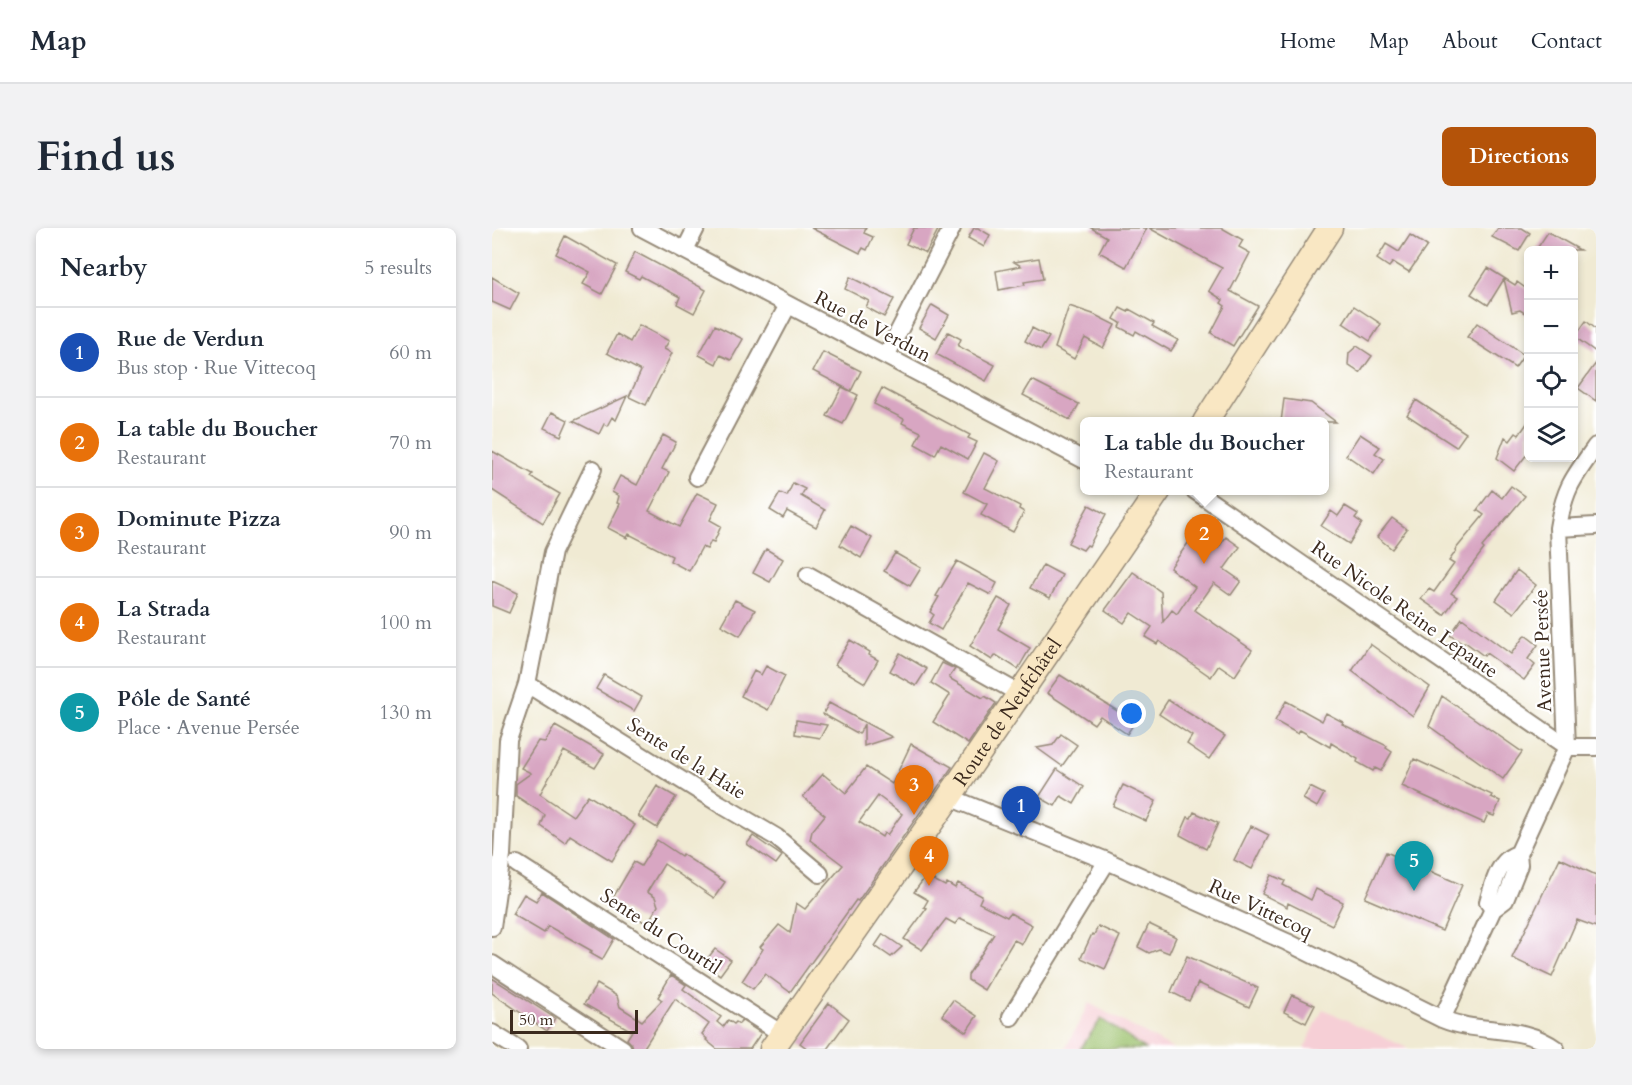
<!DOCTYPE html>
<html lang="en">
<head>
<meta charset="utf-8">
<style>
  :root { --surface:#fff; --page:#f2f2f3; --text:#1f2937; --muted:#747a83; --line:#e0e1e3; --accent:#b45309 }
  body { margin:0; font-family:Cardo,serif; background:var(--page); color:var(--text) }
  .controls { position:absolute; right:18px; top:18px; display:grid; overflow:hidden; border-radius:9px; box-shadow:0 3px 9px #0003 }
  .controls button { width:54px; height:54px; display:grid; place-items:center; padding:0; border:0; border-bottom:2px solid var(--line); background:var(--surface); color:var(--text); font:30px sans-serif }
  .scale { position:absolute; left:18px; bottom:15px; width:128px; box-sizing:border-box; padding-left:6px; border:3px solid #3b2a1e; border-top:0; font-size:16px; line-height:21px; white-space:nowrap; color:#3b2a1e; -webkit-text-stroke:4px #fff; paint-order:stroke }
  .you { position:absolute; left:640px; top:486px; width:21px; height:21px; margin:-15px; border:4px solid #fff; border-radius:50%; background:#1a73e8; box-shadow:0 0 0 9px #1a73e833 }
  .badge { display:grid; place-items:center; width:39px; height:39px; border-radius:50%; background:var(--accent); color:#fff; font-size:20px; font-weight:700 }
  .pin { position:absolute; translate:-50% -50px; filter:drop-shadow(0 2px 3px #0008) }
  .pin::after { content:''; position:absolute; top:32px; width:21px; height:18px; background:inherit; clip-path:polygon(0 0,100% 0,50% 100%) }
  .popup { position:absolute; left:588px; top:189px; width:249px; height:78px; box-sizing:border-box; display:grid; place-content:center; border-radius:9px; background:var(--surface); filter:drop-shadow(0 2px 4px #0005); font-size:20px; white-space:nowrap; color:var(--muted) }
  .popup b { font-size:22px; color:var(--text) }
  .popup::after { content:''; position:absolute; left:50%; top:100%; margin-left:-12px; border:12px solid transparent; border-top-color:var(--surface) }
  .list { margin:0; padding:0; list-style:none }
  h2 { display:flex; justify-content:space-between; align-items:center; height:78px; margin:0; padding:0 24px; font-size:26px }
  h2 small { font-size:20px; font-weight:400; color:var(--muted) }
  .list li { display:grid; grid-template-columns:39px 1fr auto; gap:18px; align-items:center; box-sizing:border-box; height:90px; padding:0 24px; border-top:2px solid var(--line) }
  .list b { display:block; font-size:22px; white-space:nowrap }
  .list p { margin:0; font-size:20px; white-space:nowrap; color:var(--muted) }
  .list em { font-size:20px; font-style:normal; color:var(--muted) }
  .icon { flex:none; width:33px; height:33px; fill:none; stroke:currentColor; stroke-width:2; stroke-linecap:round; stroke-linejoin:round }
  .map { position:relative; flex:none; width:1104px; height:821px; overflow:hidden; border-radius:9px }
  header { display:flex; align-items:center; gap:36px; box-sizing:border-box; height:84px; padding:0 30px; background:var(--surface); border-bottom:2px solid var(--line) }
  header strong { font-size:28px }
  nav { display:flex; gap:33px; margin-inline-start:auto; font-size:21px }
  .intro { display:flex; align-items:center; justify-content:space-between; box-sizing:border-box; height:144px; padding:0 36px }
  h1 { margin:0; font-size:42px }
  .button { padding:15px 27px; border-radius:9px; background:var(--accent); color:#fff; font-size:21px; font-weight:700 }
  main { display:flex; gap:36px; padding:0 36px }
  aside { flex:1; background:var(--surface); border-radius:9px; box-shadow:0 3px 9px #0003 }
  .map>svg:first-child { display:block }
  .built { fill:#f6cfd6 }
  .green { fill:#9bc16c; stroke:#6b7645; stroke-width:1.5 }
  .building { fill:#d8a6c2; fill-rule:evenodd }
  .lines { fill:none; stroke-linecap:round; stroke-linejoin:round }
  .minor-casing { stroke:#968a78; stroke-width:20 }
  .secondary-casing { stroke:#968a78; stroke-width:27 }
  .minor { stroke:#fff; stroke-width:16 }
  .secondary { stroke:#f9e7c3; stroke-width:24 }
  .labels { text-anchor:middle; stroke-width:4.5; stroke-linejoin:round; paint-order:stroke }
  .street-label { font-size:20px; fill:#3b2a1e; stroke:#fff }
</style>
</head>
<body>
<header>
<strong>Map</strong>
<nav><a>Home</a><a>Map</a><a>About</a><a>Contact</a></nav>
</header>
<div class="intro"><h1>Find us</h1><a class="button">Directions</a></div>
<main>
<aside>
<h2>Nearby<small>5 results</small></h2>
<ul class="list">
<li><span class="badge" style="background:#1a4fb4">1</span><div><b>Rue de Verdun</b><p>Bus stop · Rue Vittecoq</p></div><em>60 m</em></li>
<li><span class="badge" style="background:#e8710a">2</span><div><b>La table du Boucher</b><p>Restaurant</p></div><em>70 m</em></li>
<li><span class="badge" style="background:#e8710a">3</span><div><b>Dominute Pizza</b><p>Restaurant</p></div><em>90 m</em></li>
<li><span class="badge" style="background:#e8710a">4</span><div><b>La Strada</b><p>Restaurant</p></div><em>100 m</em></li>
<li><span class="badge" style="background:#0f9aa8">5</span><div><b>Pôle de Santé</b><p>Place · Avenue Persée</p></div><em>130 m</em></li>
</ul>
</aside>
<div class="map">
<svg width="1104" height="821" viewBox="0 0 1104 821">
  <rect width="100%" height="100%" fill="#fff"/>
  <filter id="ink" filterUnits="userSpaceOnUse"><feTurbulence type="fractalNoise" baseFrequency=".0167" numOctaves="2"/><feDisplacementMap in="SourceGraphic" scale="12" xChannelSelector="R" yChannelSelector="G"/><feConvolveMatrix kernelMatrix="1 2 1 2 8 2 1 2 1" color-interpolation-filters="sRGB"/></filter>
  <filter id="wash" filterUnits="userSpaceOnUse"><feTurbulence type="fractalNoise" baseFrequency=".008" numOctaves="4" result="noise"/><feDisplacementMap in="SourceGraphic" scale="24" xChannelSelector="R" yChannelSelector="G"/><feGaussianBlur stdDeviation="1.35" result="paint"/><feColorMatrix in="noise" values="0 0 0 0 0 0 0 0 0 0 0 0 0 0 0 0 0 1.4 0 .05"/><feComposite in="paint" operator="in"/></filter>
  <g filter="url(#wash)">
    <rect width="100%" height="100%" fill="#f0ead3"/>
    <!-- built -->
    <path class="built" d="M597,775L681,821H573Z
      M831,781L917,821H812Z"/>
    <!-- green -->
    <path class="green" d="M609,791L653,821H588Z"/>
    <g id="blocks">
      <!-- building -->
      <path class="building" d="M319,0H374L372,5L381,9L375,22L371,20L368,25Z
        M422,0H447L434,25L414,16Z
        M482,0H486L498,7L492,19L476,10Z
        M599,0H655L634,39L607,24L615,9Z
        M657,0H730L751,12L747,19L758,25L738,63L766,78L741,118L719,105L733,78L729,75L731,72L717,63L730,40Z
        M1006,0H1030L1038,5L1027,23L1000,9Z
        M1056,4L1088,22H1044Z
        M918,7L935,18L917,44L901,34L897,39L885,31L894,16L907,24Z
        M73,8L125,37L110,66L91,56L98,44L64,26Z
        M143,24L214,62L202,85L185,76L188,69L149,48L147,51L133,44Z
        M547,30L551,51L532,54L533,57L507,62L504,43L529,38L522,34Z
        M996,40L1023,57L1025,54L1036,62V87L1028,82L1020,84L1012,51L996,77L979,66Z
        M0,49L27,65L18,82L0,74Z
        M358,49L402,71L392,89L374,79L377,73L353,61Z
        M440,77L457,87L444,110L427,100Z
        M577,78L601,86L623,97L611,120L593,110L582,131L563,120Z
        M862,78L889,96L878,113L851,95Z
        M628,80L636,84L637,81L662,95L660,98L686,112L679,123L644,103L642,107L627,99L629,95L622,91Z
        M1094,93L1104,101V124L1083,109Z
        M985,95L1032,127L1023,140L975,109Z
        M147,97L177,113L172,121L180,125L154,177L137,169L149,143L115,125L125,106L138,114Z
        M223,97L251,111L239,132L228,127L224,136L207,127Z
        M540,100L557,109L549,122L533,113Z
        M456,104L469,111L466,118L503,137L494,153L444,126Z
        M865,118L880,128L868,145L856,137L857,125Z
        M331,124L369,143L359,163L321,143Z
        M1104,135V173L1086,160Z
        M540,152L587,176L578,192L531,167Z
        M350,159L366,167L351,196L335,188Z
        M390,160L478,207L476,210L485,214L476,231L449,216L443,227L423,216L429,204L410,195L412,191L382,176Z
        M135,168L124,192L120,189L115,198L112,196L107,206L81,193Z
        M792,171L819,175L844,194H789Z
        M924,172L974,205L964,219L915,187Z
        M60,184L76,192L69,208L52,200Z
        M1036,194V225L1022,243L1005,230L1013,209L1018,213L1024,205L1027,207Z
        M868,206L888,219L883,225L892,231L882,246L854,227Z
        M171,207L184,214L170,241L177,244L157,283L187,299L205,265L226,275L218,292L229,298L222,314L219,313L215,321L210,319L197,343L178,333L180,328L137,306L135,310L116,300L128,276L125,275L127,268L120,264L128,248L145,257Z
        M0,223L41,246L39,249L68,266L51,295L0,262Z
        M492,225L507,233L493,260L528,278L527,281L532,284L521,304L489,287L495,276L472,264Z
        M301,255L313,261L309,268L333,282L324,299L295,283L291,290L278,282L288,265L295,268Z
        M1019,258L1033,268L990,319L992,321L959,365L965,369L952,387L929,371L937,361L942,364L962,336L957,333L964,323L963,322L992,287L985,282L1000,262L1010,270Z
        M597,277L614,286L597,318L595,317L591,322L576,315Z
        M853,278L866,286L863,290L870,295L857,316L829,298L839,283L846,288Z
        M900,290L915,301L900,321L885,309Z
        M359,298L380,310L369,330L348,317Z
        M704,304L726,320L734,309L748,319L732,341L749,353L739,367L722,355L703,382L760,422L743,448L727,437L719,449L667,413L665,416L653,409L660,399L639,385L632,395L613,382L641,344L669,364L671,394L680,382L685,386L703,359L678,340Z
        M274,321L291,331L278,354L261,345Z
        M403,325L429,340L418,358L392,343Z
        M465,333L505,355L499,367L476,355L449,402L437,395L442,387L438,384L447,369L444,368Z
        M551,337L570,347L558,370L538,360Z
        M1025,342L1044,357L1022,385L1004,372Z
        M0,353L26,365L17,385L0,378Z
        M506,370L519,377L506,401L538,420L526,441L504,427L500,432L478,418Z
        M243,372L263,382L248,408L229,397Z
        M970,390L1019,426L1033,407L1046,417L1036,431L1043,437L1032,452L994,425L992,428L973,414L971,416L958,407Z
        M358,412L378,424L377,427L386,432L373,455L343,437Z
        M878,416L938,459L921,488L860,443Z
        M408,425L435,441L424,458L398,443Z
        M450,435L463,441L457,450L491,470L493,468L504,475L476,516L441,494L458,467L439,455Z
        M274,438L293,448L276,482L249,468L262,443L269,447Z
        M112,447L150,469L142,483L104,461Z
        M568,447L643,494L635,506L608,488L602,496L555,465Z
        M950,468L1030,524L1011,551L937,498Z
        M676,472L733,508L717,531L695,516L700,508L667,486Z
        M794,473L830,493L834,485L851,494L850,496L895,518L894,520L900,524L889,543L883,540L881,543L865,534L866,531L839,515L838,519L808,502L806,506L783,493Z
        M337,475L372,494L400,509L372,518V496L367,506L331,486Z
        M304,492L335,497L328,510L303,506Z
        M63,498L112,526L103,540L72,523L48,566L81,588L96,567L143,597L120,633L78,607L73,615L49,598L53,587L24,568V556L39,545L29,540L46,513L53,514Z
        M569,506L585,517L570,538L545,520L561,517Z
        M419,516L460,539L366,673L364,672L298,764L273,746L261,761L250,753L271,721L268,719L287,697L298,705L304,675L313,681L351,637L318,612L320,603L333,587L311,569L331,546L354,565L374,539L400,556ZM386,568L410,586L395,607L392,605L390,609L367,594Z
        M922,531L1000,567L999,569L1008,573L1002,588L996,586L992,595L910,558Z
        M565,541L592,559L582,576L569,568L563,578L547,569Z
        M631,557L664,573L654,593L621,578Z
        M165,558L184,569L165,600L146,588Z
        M818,559L832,566L825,579L811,571Z
        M702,584L726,595L714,621L688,607L696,589L699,590Z
        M759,598L777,607L760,641L742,632Z
        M261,608L290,628L284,636L255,616Z
        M165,612L189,628L190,626L233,654L222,670L172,636L155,664L163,669L166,678L155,696L119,673L142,634L149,638Z
        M894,624L970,657L950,703L873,670Z
        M1068,630L1104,647V699L1085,692L1060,749L1020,730Z
        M779,647L793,653L791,657L819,672L824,661L851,674L840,697L796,675L795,679L770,666Z
        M434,648L453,658L455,655L463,660L466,655L490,668L487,675L515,689L518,685L540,697L530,716L522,712L492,762L476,752V747L502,706L468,690L463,696L454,691L430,722L412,711L435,680L432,679L436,672L422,664Z
        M50,664L122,711L110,732L98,725L100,723L56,698L52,705L20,686L32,666L44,673Z
        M657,696L684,709L677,725L667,721L657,725L646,719Z
        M606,698L628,708L613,741L589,730L600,706L602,707Z
        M391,706L410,719L399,729L383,718Z
        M223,721L239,732L228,747L211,736Z
        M695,728L766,760L757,779L706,755L697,773L679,764Z
        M179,747L194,757L191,761L229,789L225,794L231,799L236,792L242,796L244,794L247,796L249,792L269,805L258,821H225L214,812L215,811L210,806L217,796L183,771L151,821H141L140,816L135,811L140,803L92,776L105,756L125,768L128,779L150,793L170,772L166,769Z
        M0,750L63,790L55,803L0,765Z
        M800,767L823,777L814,795L792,784Z
        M461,772L485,788L474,804L450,787Z
        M337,775L357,791L335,821H316L308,815Z"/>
    </g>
  </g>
  <g filter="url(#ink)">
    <use href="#blocks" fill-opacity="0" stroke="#968a78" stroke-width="1.5"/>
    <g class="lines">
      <!-- minor casing -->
      <g class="minor-casing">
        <path id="minor" d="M150,0L592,232
          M193,22L204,0
          M394,128L460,0
          M205,249L296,77
          M702,262L1075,519H1104
          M1066,300L1104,298
          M316,347L528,466
          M35,456L228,576L284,609L328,646
          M457,569L615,633L795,714L950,791C989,807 1029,795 1064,821
          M25,636L290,806
          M1001,681L996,674C1001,657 1007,630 1026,626
          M0,699L10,627L16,512L35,456L61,324L101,241
          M0,736L131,821
          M519,789L615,633
          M950,791L1001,681L1013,672L1027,637L1026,626L1075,519L1066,300C1072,261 1081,250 1104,218
          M0,805L26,821"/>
      </g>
      <!-- secondary casing -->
      <g class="secondary-casing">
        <g id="secondary">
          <path d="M713,194L838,0"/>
          <path id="s1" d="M280,821L457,569L667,262"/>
        </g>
      </g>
      <!-- minor -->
      <use href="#minor" class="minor"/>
      <!-- secondary -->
      <use href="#secondary" class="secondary"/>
    </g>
  </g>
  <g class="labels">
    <!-- street labels -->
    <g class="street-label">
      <text transform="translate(381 98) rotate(28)" y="7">Rue de Verdun</text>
      <text transform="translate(913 381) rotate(35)" y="7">Rue Nicole Reine Lepaute</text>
      <text transform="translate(1050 423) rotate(-92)" y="7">Avenue Persée</text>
      <text dy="7" stroke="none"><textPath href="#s1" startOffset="411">Route de Neufchâtel</textPath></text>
      <text transform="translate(195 530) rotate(32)" y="7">Sente de la Haie</text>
      <text transform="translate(769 680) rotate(25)" y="7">Rue Vittecoq</text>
      <text transform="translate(169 703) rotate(33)" y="7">Sente du Courtil</text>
    </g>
  </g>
</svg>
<div class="controls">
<button>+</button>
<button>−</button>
<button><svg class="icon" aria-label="locate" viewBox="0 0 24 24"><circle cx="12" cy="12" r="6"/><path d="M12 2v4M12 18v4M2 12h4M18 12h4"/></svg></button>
<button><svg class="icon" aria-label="layers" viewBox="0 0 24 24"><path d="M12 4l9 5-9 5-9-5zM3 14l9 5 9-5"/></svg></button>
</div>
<div class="scale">50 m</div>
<div class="you"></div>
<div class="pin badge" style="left:529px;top:608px;background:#1a4fb4">1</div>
<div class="pin badge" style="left:712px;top:336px;background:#e8710a">2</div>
<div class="popup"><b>La table du Boucher</b>Restaurant</div>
<div class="pin badge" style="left:422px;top:587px;background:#e8710a">3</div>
<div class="pin badge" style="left:437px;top:658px;background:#e8710a">4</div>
<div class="pin badge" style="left:922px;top:663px;background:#0f9aa8">5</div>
</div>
</main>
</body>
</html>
